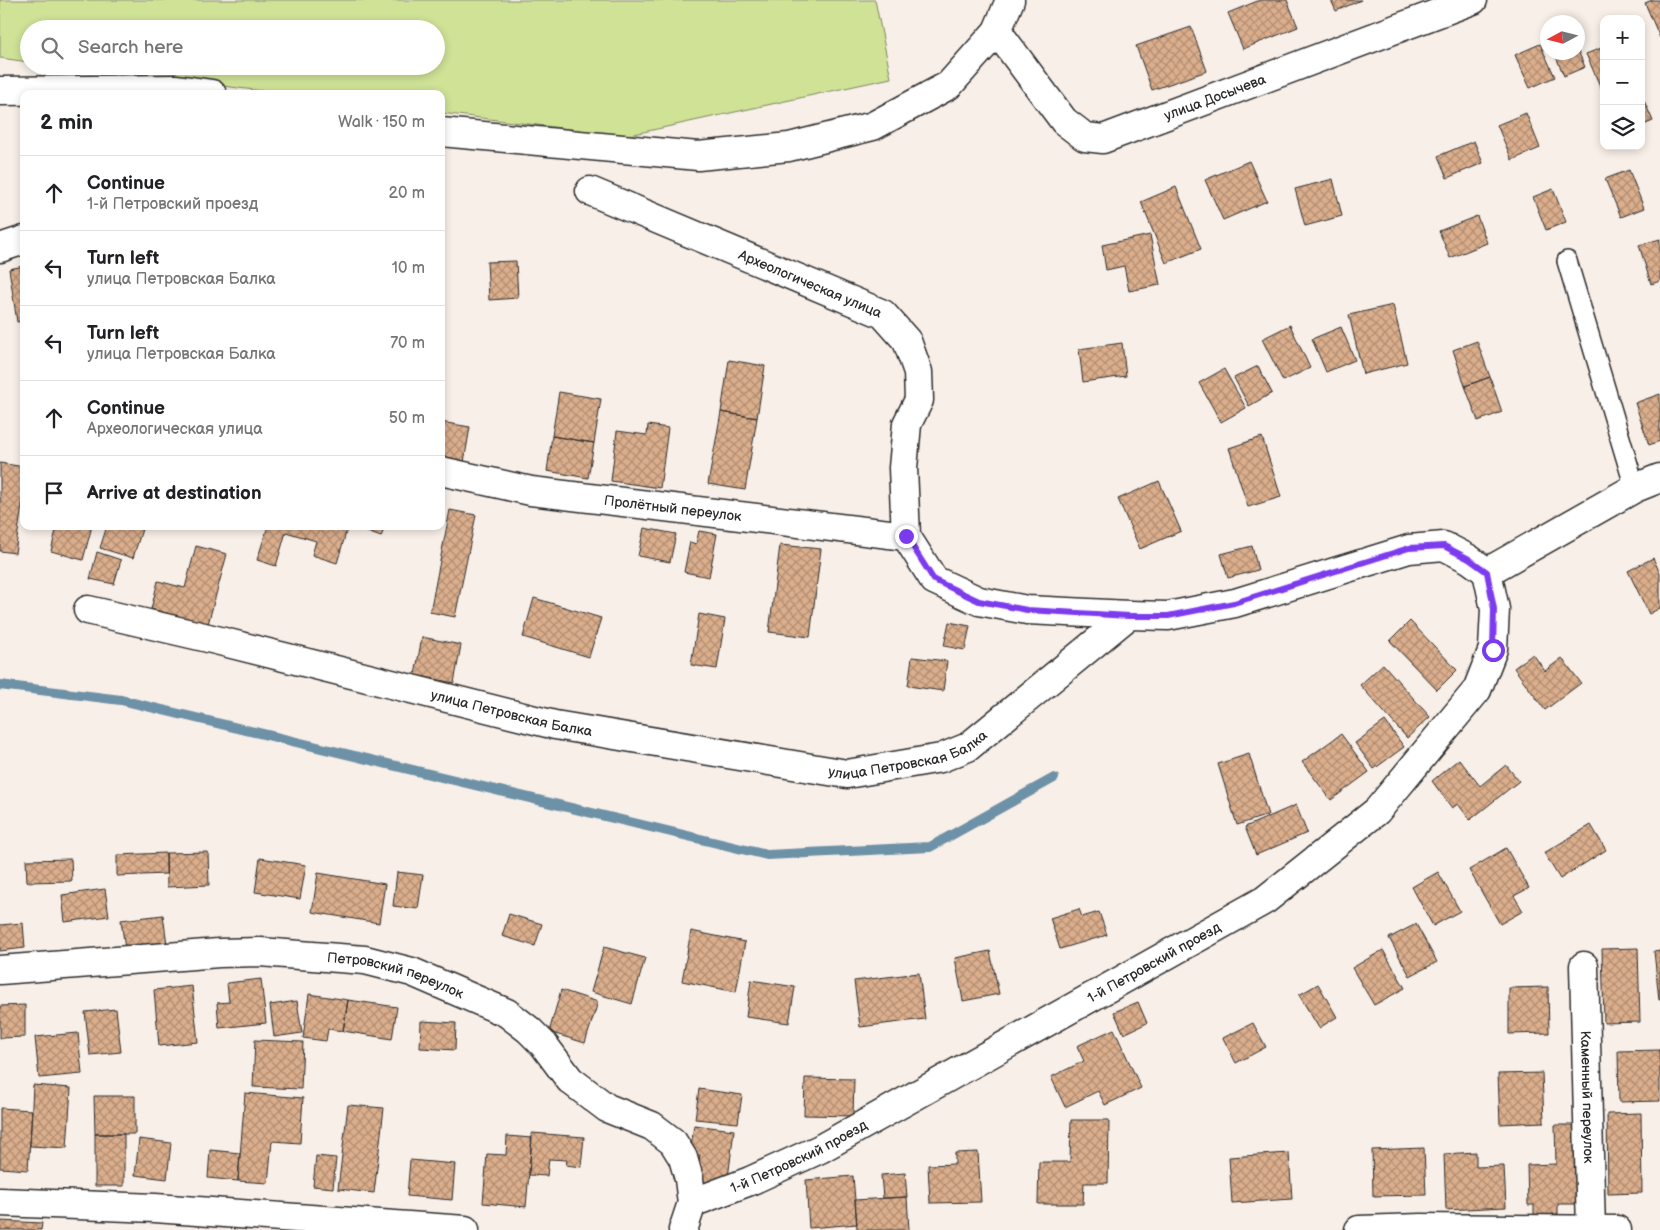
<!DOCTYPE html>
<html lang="en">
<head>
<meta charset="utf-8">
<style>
  :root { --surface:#fff; --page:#f2f2f2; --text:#202124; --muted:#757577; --line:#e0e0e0 }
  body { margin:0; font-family:"Balsamiq Sans",sans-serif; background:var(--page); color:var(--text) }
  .controls { position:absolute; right:15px; top:15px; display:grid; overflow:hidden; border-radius:10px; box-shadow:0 2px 8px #0003 }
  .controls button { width:45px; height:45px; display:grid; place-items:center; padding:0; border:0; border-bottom:1px solid var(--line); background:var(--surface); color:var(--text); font:25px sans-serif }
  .compass { position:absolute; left:1540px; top:15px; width:45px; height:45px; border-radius:50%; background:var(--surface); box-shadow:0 2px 8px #0003; rotate:263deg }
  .stop { position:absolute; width:15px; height:15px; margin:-11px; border:4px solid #7c3aed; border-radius:50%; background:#fff }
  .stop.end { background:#7c3aed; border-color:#fff; box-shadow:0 1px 5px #0008 }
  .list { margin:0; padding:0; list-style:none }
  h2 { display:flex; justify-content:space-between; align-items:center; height:65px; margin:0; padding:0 20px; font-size:21px }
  h2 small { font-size:16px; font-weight:400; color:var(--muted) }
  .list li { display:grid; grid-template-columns:32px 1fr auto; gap:15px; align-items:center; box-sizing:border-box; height:75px; padding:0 20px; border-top:1px solid var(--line) }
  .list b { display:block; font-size:19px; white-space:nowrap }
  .list p { margin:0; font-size:16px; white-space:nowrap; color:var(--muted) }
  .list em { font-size:16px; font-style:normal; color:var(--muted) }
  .icon { flex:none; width:28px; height:28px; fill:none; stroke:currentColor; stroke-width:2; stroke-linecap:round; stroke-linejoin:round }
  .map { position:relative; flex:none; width:1660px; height:1230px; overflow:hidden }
  .search { position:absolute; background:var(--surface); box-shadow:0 2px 8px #0003; left:20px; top:20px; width:425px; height:55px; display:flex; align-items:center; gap:12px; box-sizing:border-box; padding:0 18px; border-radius:28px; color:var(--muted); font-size:19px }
  .panel { position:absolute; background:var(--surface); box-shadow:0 2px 8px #0003; left:20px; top:90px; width:425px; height:440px; border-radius:10px }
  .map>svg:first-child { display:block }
  .green { fill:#cfe296; stroke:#7d8660 }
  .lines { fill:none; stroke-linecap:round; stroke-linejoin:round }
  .stream { stroke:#6d91a7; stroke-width:10 }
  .building { fill:url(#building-cross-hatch); stroke:#2b2b2b }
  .lane-casing { stroke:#2b2b2b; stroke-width:22 }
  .street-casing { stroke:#2b2b2b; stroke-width:31 }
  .lane { stroke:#fff; stroke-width:19 }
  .street { stroke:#fff; stroke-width:28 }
  .route { stroke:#7c3aed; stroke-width:6 }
  .labels { text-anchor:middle; stroke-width:5; stroke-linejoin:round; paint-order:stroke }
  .street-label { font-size:14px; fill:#2b2b2b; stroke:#fff }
</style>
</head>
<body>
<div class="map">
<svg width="1660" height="1230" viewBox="0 0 1660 1230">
  <defs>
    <pattern id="building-cross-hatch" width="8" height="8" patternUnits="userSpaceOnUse" patternTransform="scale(1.25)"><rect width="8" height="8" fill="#dbae8c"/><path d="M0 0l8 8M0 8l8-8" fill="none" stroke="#b28e73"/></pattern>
  </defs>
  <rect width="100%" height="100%" fill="#f8efe8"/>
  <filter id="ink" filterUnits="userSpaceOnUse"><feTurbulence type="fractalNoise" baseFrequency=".02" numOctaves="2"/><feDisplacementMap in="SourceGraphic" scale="10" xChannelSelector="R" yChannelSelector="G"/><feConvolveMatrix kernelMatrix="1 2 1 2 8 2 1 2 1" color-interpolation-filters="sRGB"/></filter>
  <g filter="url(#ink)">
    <!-- green -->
    <path class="green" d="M0,0H875L891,78L625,136L441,113V94H286L64,66H436V29H29V62L0,58Z"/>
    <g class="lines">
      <!-- stream -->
      <path class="stream" d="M0,685L121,700L767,855L930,847L1054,778"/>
    </g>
    <!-- building -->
    <path class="building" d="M1260,0H1287L1298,27L1243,49L1228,13Z
      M1331,0H1361L1336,11Z
      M1652,0H1660V38L1645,3Z
      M1191,27L1207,71L1152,90L1136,46Z
      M1540,44L1555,77L1530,88L1515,55Z
      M1604,47V95L1586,54Z
      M1578,51L1585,67L1564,76L1554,52H1578Z
      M1641,94L1653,121L1641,126Z
      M1526,113L1540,148L1512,160L1497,125Z
      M1474,141L1483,163L1447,178L1438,156Z
      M1249,161L1267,201L1223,220L1205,180Z
      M1629,170L1644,208L1621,217L1605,179Z
      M1333,179L1342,216L1305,226L1295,189Z
      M1176,187L1201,249L1166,263L1141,202Z
      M1553,189L1566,222L1546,230L1533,197Z
      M1477,216L1487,243L1450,258L1439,231Z
      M1150,235L1160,285L1129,291L1124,266L1106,270L1102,245Z
      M1660,239V281L1651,284L1639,245Z
      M516,261L518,298L489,300L487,262Z
      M24,266V321L17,322L9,269Z
      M1393,305L1407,363L1363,374L1349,315Z
      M1290,325L1310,368L1283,381L1262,339Z
      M1341,327L1355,360L1326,372L1312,339Z
      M1477,341L1490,377L1465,386L1453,350Z
      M1122,343L1126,376L1083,382L1079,349Z
      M729,360L765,366L757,418L721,412Z
      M1258,366L1272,393L1249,406L1234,378Z
      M1224,369L1246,408L1221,422L1199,383Z
      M1490,377L1502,412L1478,421L1465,386Z
      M559,392L601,399L594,443L552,436Z
      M1660,394V441L1649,445L1635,403Z
      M721,412L757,418L745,490L708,484Z
      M441,422L470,427L463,468L441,465Z
      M648,425L668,428L660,488L611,481L617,431L647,435Z
      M552,436L594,443L588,478L547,471Z
      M1262,437L1281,497L1248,507L1229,448Z
      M0,463L24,467V492L15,553L0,551Z
      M1159,481L1181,531L1140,549L1118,499Z
      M450,510L476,515L455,617L430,612Z
      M57,526H92L83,560L51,551Z
      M107,526H143L133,558L100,548Z
      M268,526H348L337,563L312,555L316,541L286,532L276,566L257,560Z
      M351,526H385L381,537Z
      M644,528L676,534L670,562L638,556Z
      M699,531L717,534L709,577L684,572L690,542L696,544Z
      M780,545L821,549L810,637L769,632Z
      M196,546L227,554L208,624L151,609L158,581L185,588Z
      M1252,546L1258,570L1228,578L1221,554Z
      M97,552L121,560L114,584L90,579Z
      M1653,558L1660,573V608L1649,614L1628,571Z
      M534,598L601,618L589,657L523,637Z
      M699,614L725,619L717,669L691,665Z
      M1410,621L1457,670L1437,690L1390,641Z
      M949,622L970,626L965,650L944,646Z
      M422,637L461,645L454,683L415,675Z
      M1533,654L1545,671L1562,658L1581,683L1545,710L1514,668Z
      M912,657L947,661L943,691L908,686Z
      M1383,664L1430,717L1407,738L1360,685Z
      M1385,721L1404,747L1374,769L1355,743Z
      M1341,734L1369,772L1331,800L1302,762Z
      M1249,754L1268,815L1237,825L1218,764Z
      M1459,759L1480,786L1506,765L1519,781L1470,820L1458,804L1452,808L1432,781Z
      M1296,805L1307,833L1256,855L1245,827Z
      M1591,825L1606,850L1560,879L1544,853Z
      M1506,848L1529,888L1514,896L1523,911L1500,924L1469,870Z
      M208,852L209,885L167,887L166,853Z
      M166,853V874L117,876V855Z
      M260,858L306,865L300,899L255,892Z
      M71,859L72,881L27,882L26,860Z
      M397,872L423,875L418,909L393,906Z
      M1438,872L1460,911L1433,926L1412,887Z
      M318,873L385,884L379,923L312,912Z
      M105,889L109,916L65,922L62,895Z
      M1079,909L1082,917L1099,912L1107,935L1060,949L1050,918Z
      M509,914L542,924L535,946L502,936Z
      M163,915L167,944L125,949L121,920Z
      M23,923L25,948L0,951V925Z
      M1416,924L1437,962L1410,976L1389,938Z
      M691,931L745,942L736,992L682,981Z
      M604,947L645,958L632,1004L591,992Z
      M1638,948L1640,1022L1604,1023L1602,949Z
      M1383,950L1405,988L1374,1005L1352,968Z
      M1660,950V1000H1659L1654,951Z
      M990,951L999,994L963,1001L955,958Z
      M919,973L925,1019L860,1027L854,981Z
      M261,979L266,1023L219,1028L217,1003L229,1002L227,983Z
      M751,980L795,987L789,1023L746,1017Z
      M1318,984L1337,1017L1319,1028L1299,995Z
      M192,986L198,1042L159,1046L154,990Z
      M1548,987L1549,1033L1509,1034V988Z
      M561,990L598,1002L585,1043L549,1032Z
      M309,994L348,1000L343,1031L328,1029L326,1041L303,1038Z
      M348,1000L397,1007L392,1039L343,1031Z
      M297,1001L302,1033L274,1037L270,1005Z
      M1138,1002L1147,1023L1124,1034L1114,1012Z
      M25,1005V1037L0,1038V1006Z
      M116,1009L121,1052L90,1055L85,1012Z
      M421,1021L456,1023L455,1050L420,1048Z
      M1253,1023L1266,1047L1236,1063L1223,1038Z
      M1114,1029L1141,1088L1105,1105L1098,1091L1065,1107L1051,1077L1084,1061L1077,1046Z
      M78,1033L82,1074L39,1078L35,1037Z
      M255,1040L303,1042L301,1089L253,1087Z
      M1660,1050V1101L1619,1102L1618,1051Z
      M1542,1073L1544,1122L1500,1124L1498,1074Z
      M805,1078L854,1079L853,1116L804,1115Z
      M33,1085L71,1088L67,1148L30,1146Z
      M699,1089L742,1095L738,1123L695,1119Z
      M245,1093L303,1098L300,1143L272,1141L268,1183L238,1181Z
      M94,1096H135V1134H95Z
      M348,1105L384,1108L374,1193L338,1189Z
      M0,1108L32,1110L28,1170L0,1168Z
      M1641,1113L1642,1193L1608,1194L1607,1114Z
      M1071,1120H1109L1108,1183H1084L1083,1204H1038L1039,1162H1070Z
      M694,1125L734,1130L727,1186L696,1182L700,1155L690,1154Z
      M1555,1125H1574L1577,1204H1558V1214L1534,1215V1205H1528L1527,1165L1556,1164Z
      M532,1133L584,1137L581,1167L566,1165L567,1160L549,1159L547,1176L529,1175Z
      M95,1134H124V1186H95Z
      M507,1136L532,1138L526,1207L483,1203L487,1154L506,1155Z
      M139,1139L171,1143L167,1179L135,1175Z
      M1424,1148L1426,1195L1373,1196L1372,1150Z
      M210,1150L240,1153L238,1181L208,1178Z
      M978,1152L981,1202L930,1203L928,1165L955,1164V1153Z
      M1476,1152V1167L1504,1166L1506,1207L1446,1210L1444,1154Z
      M1289,1153L1292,1199L1232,1203L1229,1157Z
      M316,1156L336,1158L333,1188L313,1186Z
      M410,1160L455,1164L452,1200L407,1196Z
      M905,1173L907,1197L883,1198L881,1175Z
      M853,1176L857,1224L809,1228L806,1180Z
      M907,1197L909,1230H857L855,1200Z
      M0,1221L42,1223L41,1230H0Z"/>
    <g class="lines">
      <!-- lane casing -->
      <g class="lane-casing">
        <path id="lane" d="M1567,261L1635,488"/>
      </g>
      <!-- street casing -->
      <g class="street-casing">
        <g id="street">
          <path id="s1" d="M997,31L1064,121L1085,137L1103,139L1473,0"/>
          <path d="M0,91L177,89L212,94"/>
          <path d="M441,132L698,156L789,147L873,126L949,85L997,31L1010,0"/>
          <path id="s2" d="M590,191L883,314L907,341L918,372L919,400L907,424L903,468L906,536L934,580L979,601L1027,610L1129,615"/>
          <path d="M0,248L24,240"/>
          <path id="s3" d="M441,471L531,491L906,536"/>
          <path id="s4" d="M88,610L204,637L555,725L847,774L941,758L968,747L1129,615L1168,616L1235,603L1409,549L1444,546L1469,559L1487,572L1635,488L1660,478"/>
          <path id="s5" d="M1584,966L1591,1230"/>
          <path id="s6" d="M0,970L219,953L260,952L365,960L412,972L507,1013L529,1030L544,1045L570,1080L607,1108L652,1126L673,1142L683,1158L689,1179L692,1203"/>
          <path d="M0,1202L155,1208L465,1230"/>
          <path id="s7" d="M683,1230L692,1203L750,1181L820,1149L1265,900L1377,811L1477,690L1493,649L1495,609L1487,572"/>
          <path d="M1359,1230L1421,1228L1617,1230"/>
        </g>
      </g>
      <!-- lane -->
      <use href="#lane" class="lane"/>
      <!-- street -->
      <use href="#street" class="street"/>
    </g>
  </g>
  <g class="lines" filter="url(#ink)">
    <!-- route -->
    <path class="route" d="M906,536L934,580L979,601L1027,610L1129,616H1168L1234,603L1409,548L1444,546L1469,559L1487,572L1494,609L1493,650"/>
  </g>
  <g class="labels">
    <!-- street labels -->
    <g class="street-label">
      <text dy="5" stroke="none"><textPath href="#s1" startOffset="276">улица Досычева</textPath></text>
      <text dy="5" stroke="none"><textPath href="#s2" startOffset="239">Археологическая улица</textPath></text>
      <text dy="5" stroke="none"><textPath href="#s3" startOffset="235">Пролётный переулок</textPath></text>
      <text dy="5" stroke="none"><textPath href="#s4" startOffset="436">улица Петровская Балка</textPath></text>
      <text dy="5" stroke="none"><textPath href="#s4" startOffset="841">улица Петровская Балка</textPath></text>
      <text dy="5" stroke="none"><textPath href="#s7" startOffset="550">1-й Петровский проезд</textPath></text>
      <text dy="5" stroke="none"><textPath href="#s6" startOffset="399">Петровский переулок</textPath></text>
      <text dy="5" stroke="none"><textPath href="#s5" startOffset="131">Каменный переулок</textPath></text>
      <text dy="5" stroke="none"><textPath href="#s7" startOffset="145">1-й Петровский проезд</textPath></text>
    </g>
  </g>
</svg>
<div class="controls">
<button>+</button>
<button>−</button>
<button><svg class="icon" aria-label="layers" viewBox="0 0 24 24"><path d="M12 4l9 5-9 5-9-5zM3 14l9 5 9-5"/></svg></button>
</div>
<svg class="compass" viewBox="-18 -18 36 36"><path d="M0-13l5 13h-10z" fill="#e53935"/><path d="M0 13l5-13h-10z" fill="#757577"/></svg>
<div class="stop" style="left:1493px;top:650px"></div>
<div class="stop end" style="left:906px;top:536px"></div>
<div class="search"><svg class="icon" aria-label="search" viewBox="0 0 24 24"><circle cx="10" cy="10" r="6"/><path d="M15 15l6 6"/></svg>Search here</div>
<section class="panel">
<h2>2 min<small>Walk · 150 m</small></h2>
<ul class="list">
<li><svg class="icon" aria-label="ahead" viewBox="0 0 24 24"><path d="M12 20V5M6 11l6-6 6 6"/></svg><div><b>Continue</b><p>1-й Петровский проезд</p></div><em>20 m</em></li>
<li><svg class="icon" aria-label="left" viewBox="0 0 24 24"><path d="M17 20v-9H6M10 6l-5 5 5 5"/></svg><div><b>Turn left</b><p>улица Петровская Балка</p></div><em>10 m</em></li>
<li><svg class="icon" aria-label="left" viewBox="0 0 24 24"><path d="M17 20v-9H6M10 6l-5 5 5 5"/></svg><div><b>Turn left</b><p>улица Петровская Балка</p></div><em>70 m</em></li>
<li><svg class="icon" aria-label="ahead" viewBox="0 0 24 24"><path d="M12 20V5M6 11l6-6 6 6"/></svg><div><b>Continue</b><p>Археологическая улица</p></div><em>50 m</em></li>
<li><svg class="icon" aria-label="arrive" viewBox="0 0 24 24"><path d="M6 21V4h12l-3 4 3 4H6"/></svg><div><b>Arrive at destination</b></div></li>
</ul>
</section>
</div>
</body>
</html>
